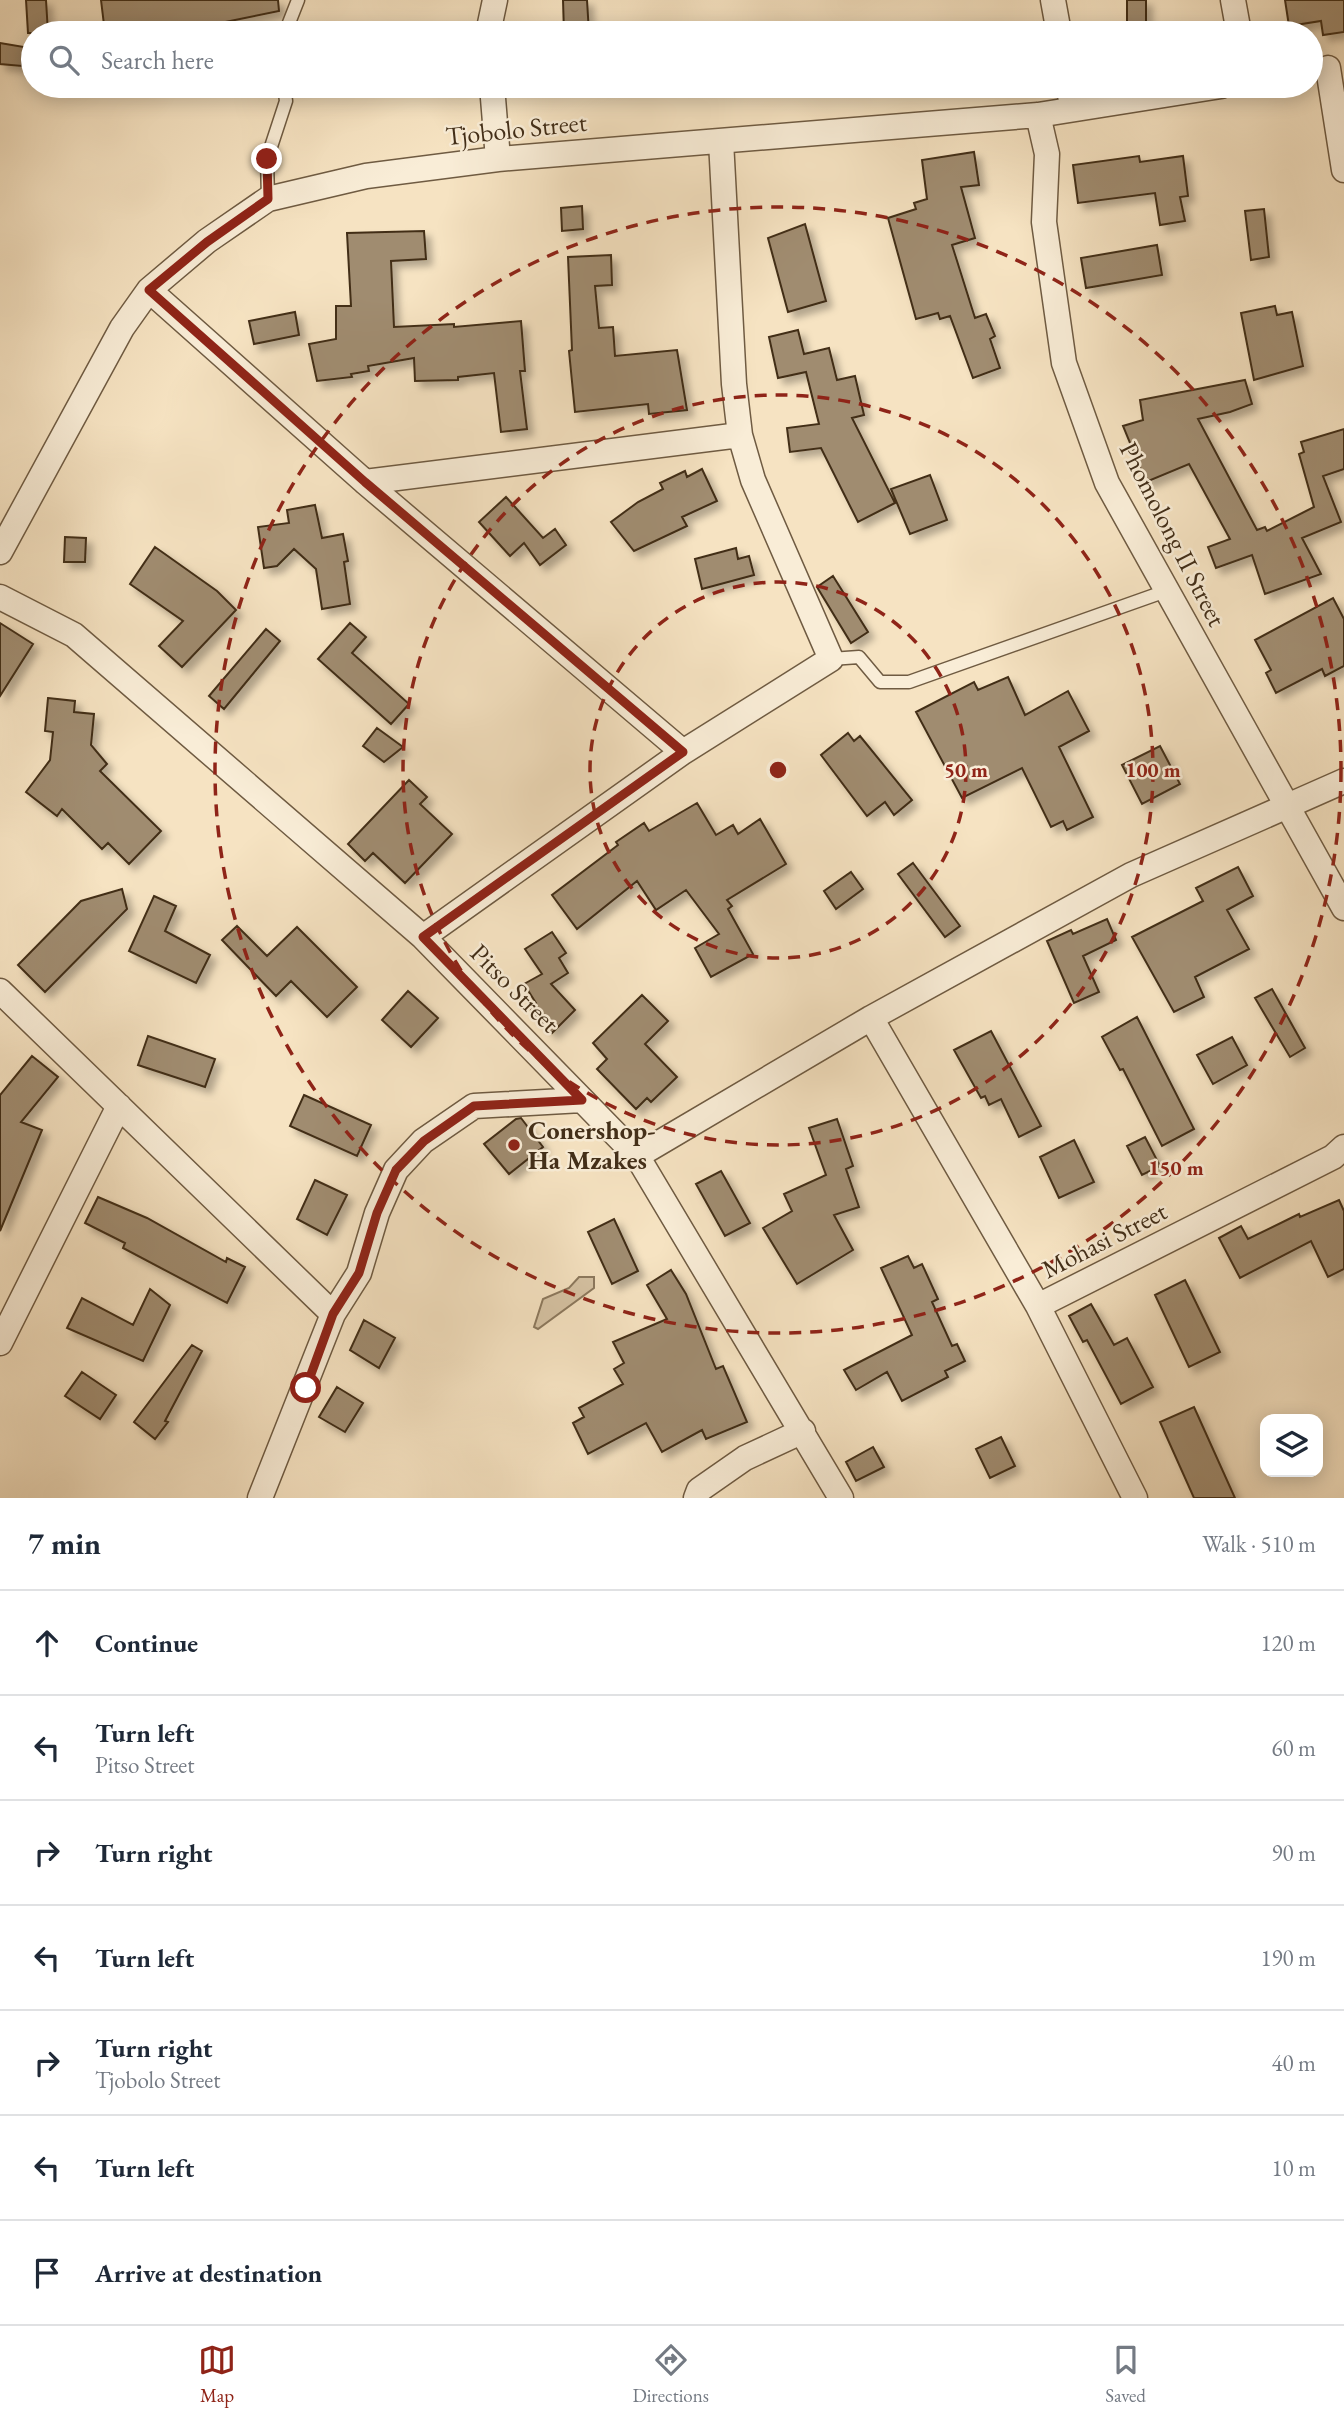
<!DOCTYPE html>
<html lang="en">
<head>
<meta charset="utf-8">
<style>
  :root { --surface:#fff; --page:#f6f6f7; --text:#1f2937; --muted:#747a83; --line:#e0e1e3; --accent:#8f2418 }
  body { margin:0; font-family:"EB Garamond",serif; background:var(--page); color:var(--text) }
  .controls { position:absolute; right:21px; bottom:21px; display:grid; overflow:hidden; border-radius:14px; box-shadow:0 4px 18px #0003 }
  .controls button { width:63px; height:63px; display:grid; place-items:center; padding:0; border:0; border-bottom:2px solid var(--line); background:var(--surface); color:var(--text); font:35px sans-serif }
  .stop { position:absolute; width:21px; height:21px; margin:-16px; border:5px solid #8f2418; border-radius:50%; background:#fff }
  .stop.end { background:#8f2418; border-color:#fff; box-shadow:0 2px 7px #0008 }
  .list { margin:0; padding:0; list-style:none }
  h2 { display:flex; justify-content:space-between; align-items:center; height:91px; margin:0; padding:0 28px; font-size:30px }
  h2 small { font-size:23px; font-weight:400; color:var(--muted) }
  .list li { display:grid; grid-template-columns:46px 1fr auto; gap:21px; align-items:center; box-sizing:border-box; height:105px; padding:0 28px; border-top:2px solid var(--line) }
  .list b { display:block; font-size:26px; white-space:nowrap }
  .list p { margin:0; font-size:23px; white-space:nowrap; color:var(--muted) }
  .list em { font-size:23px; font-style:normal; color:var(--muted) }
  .icon { flex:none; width:38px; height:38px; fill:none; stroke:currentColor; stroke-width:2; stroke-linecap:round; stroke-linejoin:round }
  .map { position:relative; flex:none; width:1344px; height:1498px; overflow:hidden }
  .search { position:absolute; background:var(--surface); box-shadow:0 4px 18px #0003; left:21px; right:21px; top:21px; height:77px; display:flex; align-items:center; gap:18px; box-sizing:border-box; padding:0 24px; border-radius:38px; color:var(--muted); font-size:26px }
  .sheet { height:826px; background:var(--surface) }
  nav { display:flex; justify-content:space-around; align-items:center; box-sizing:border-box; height:98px; border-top:2px solid var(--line); background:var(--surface); font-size:19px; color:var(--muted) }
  nav a { display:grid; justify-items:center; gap:4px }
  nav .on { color:var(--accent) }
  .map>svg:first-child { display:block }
  .green { fill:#d7c4a5; stroke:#8c795e; stroke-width:2 }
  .building { fill:#a08c70; stroke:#422e18; stroke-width:2; filter:url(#shadow) }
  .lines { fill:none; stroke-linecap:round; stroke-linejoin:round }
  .lane-casing { stroke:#6f5b42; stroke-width:15 }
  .street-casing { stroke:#6f5b42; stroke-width:27 }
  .lane { stroke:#f9edd7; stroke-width:12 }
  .street { stroke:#f9edd7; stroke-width:24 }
  .route { stroke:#8f2418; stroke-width:9 }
  .ring { fill:none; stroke:#8f2418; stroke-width:3.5; stroke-dasharray:12 9 }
  .poi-dot { fill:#8f2418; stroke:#f9edd7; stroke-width:2.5 }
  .labels { text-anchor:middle; stroke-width:5; stroke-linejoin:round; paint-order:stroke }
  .street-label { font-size:26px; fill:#422e18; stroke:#f9edd7 }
  .poi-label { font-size:26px; font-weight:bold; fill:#422e18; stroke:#f9edd7; text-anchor:start }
  .centre { fill:#8f2418; stroke:#f9edd7; stroke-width:3.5 }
  .ring-label { font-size:21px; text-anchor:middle; font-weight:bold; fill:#8f2418; stroke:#f9edd7; stroke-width:5; stroke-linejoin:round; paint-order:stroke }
</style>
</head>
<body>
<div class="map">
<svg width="1344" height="1498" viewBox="0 0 1344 1498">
  <defs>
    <filter id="shadow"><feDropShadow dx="6" dy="6" stdDeviation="3.5" flood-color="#0004"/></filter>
  </defs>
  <rect width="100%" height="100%" fill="#f6e3c2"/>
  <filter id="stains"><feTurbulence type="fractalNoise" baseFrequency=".00286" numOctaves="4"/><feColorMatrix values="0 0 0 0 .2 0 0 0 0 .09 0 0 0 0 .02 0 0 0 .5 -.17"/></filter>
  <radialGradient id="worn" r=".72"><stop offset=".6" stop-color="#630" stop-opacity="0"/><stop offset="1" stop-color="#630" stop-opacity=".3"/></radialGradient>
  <!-- green -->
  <path class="green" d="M579,1277H594V1288L538,1329L534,1327L543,1299L569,1288Z"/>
  <!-- building -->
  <path class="building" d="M26,0H46L48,33H28Z
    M101,0H278L279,11L181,31L180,27L142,33H105Z
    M563,0H587L589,33H564Z
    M1127,0H1146V28L1127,29Z
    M1285,0H1344V32L1323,35L1321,21L1289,26Z
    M0,43L24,47L22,66L0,64Z
    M974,152L979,185L961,187L975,238L952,245L975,318L986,314L995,336L990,339L1000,368L973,378L950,316L940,319L938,313L916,319L888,218L916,209L914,203L927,199L922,160Z
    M1139,156L1140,162L1183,156L1188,196L1180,197L1185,221L1160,225L1155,193L1078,203L1073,165Z
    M582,206L583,229L562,231L561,208Z
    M1264,209L1269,257L1251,260L1245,211Z
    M805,224L826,301L788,312L768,238Z
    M424,231L426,259L391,261L394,327L454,324V327L521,321L525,371H520L527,429L501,432L494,373L458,377V380L415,381L414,358L368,366L369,371L351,374L352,377L317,381L309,344L336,339V306H351L347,233Z
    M1157,245L1162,275L1086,288L1081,258Z
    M611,255L612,285L595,286L599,328L613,327L615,356L677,350L687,410L649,414L648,404L575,412L569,351L572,350L568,257Z
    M1275,306L1277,315L1292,312L1303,366L1254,380L1241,313Z
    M295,312L299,335L254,344L249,321Z
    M798,330L804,354L829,348L837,380L855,376L864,415L852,418L895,503L858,522L821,448L790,452L787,428L819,424L806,372L778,378L769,337Z
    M1245,380L1252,404L1230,412L1198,419L1257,530L1265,527L1267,531L1314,507L1299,454L1304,452L1301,442L1344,429V469L1323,476L1341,522L1302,538L1321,574L1265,594L1252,555L1216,568L1208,547L1230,539L1189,464L1146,482L1123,426L1143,420L1140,400Z
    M702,469L717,501L682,517L687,526L634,551L611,522L638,502L663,489L660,483L685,471L687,477Z
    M930,475L947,520L910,534L891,489Z
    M506,497L543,538L555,529L566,545L540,565L524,543L510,556L479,522Z
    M315,505L322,538L343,534L348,561L344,562L350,604L322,609L316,569L294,549L277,566L264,568L258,527L289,523L287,510Z
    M65,537L86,538L85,562H64Z
    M155,547L217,591L236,610L182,667L159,646L183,621L130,584Z
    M736,548L738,559L749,556L754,575L702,589L695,559Z
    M833,576L868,632L851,643L817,587Z
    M1333,598L1344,619V666L1325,676L1322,669L1276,693L1266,673L1271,670L1255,640Z
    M0,623L33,644L0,696Z
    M350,623L366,637L352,653L409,704L391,724L318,659Z
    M266,629L280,641L224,709L209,696Z
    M1008,677L1025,715L1068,691L1089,731L1059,747L1093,817L1067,830L1063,821L1051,827L1022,768L962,798L916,712L974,682L978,690Z
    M48,698L75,701L74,712L94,714L91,745L107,764L100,771L161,831L129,864L108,843L102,849L62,809L57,816L26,792L50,760L53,732L45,731Z
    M377,728L403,747L384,762L363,746Z
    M848,733L854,741L860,736L912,800L894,815L885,802L867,816L821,755Z
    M1160,746L1180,784L1142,804L1122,765Z
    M409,780L427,797L420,804L452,834L405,883L373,853L365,861L348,844Z
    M697,803L716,835L733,825L738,834L760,819L786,864L727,900L732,906L728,909L753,954L711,977L695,948L719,934L686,890L656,910L637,881L577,929L552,895L618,845L616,842L644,823L649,831Z
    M913,863L960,926L945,937L898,874Z
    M1238,867L1253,896L1227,910L1249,949L1195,977L1204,997L1174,1012L1132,937L1203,901L1196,888Z
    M851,872L863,889L836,909L824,891Z
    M122,889L127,909L45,992L18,965L81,901Z
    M154,896L176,906L165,931L210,955L196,983L129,951Z
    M1107,919L1116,940L1083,956L1099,992L1074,1003L1047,941L1071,930L1073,934Z
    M237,926L267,956L297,927L357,987L327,1017L291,981L276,996L222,940Z
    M552,932L566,953L559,958L568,973L551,984L575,1010L552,1033L530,1009L536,1003L524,984L542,974L525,949Z
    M1272,989L1305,1048L1290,1057L1255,998Z
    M408,991L438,1018L411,1047L382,1020Z
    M642,995L668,1021L645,1044L677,1077L651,1102L647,1098L636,1109L597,1069L607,1059L593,1043Z
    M1137,1017L1194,1129L1162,1146L1123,1069L1120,1070L1102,1037Z
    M991,1031L1041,1126L1019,1137L1001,1099L989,1105L985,1096L981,1098L954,1050Z
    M148,1036L215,1059L205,1087L138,1065Z
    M1232,1037L1247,1065L1213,1084L1197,1055Z
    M32,1056L58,1077L21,1122L42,1130L0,1231V1095Z
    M304,1095L371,1125L357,1156L290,1126Z
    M521,1118L543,1147L509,1174L484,1144L516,1119Z
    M837,1119L853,1166L846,1169L859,1207L834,1215L853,1250L797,1284L763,1228L792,1211L784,1194L826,1175L809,1128Z
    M1145,1137L1160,1166L1142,1175L1127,1146Z
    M1074,1140L1094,1182L1059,1198L1040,1157Z
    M721,1171L750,1223L725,1236L696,1184Z
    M315,1180L347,1195L327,1235L297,1219Z
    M98,1197L147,1218L226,1262L227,1258L245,1267L227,1303L123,1248L125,1243L85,1223Z
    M1339,1200L1344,1211V1269L1328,1277L1311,1241L1240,1278L1219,1238L1241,1226L1248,1239L1299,1214L1300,1217Z
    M614,1219L638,1271L612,1284L588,1232Z
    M908,1256L914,1268L922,1264L938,1299L932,1302L952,1346L957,1344L965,1361L945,1371L948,1377L902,1401L887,1372L856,1390L844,1370L912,1335L881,1268Z
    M671,1270L686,1294L716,1369L723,1366L747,1422L706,1439L702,1430L662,1452L646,1423L588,1454L573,1423L584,1417L579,1408L623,1384L614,1369L624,1363L613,1342L667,1319L647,1285Z
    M1185,1280L1220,1352L1189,1367L1155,1295Z
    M150,1289L170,1305L143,1361L67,1328L82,1298L133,1325Z
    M1091,1304L1114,1345L1127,1338L1153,1387L1121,1404L1087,1340L1083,1342L1069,1316Z
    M364,1320L395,1338L379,1368L350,1350Z
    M192,1345L202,1351L165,1421L168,1422L155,1439L134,1422Z
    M82,1372L116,1395L100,1419L65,1396Z
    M337,1387L363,1403L345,1432L319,1417Z
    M1194,1407L1235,1498H1194L1160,1422Z
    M1001,1437L1015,1466L990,1478L976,1449Z
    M873,1447L884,1467L856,1481L846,1462Z"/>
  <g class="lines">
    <!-- lane casing -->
    <g class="lane-casing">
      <path id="lane" d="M285,33L298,0
        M268,199L267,159L286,101L284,86
        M831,659L859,657L880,682H909L1166,591"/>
    </g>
    <!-- street casing -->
    <g class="street-casing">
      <path id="street" d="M1053,0L1059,33
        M1233,0L1239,33
        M488,33L495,0
        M1328,68L1344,170
        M492,86L498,159
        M1068,86L1073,109
        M1038,115L1047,154L1044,222L1064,363L1107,483L1344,908
        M149,290L365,482L683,752
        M365,482L740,435
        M0,552L122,328L149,290L207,241L268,199L366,176L498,159L1038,115L1221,86
        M0,597L74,635L423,937L637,1156L841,1498
        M423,937L683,752L831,659L753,480L740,435L734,384L721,141
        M0,991L333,1314
        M871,1018L1038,1306L1135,1498
        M637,1156L871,1018L1131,875L1344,781
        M1038,1306L1333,1157L1344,1147
        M0,1343L119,1106
        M260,1498L333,1314L359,1273L377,1213L396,1170L423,1141L474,1106L582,1100
        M696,1498L699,1490L745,1458L803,1431"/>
    </g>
    <!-- lane -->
    <use href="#lane" class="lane"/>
    <!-- street -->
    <use href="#street" class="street"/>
  </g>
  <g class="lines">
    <!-- route -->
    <path class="route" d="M267,159L268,199L207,242L149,290L365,482L683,752L423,937L582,1100L474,1106L424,1141L396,1170L377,1213L359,1273L333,1314L306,1388"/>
  </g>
  <!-- distance rings -->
  <g class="ring">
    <circle cx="778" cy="770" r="188"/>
    <circle cx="778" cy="770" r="375"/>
    <circle cx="778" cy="770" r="563"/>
  </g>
  <!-- markers -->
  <circle class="poi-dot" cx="514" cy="1145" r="7"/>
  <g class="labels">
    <!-- street labels -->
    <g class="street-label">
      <text transform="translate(516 129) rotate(-6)" y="9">Tjobolo Street</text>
      <text transform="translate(1173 534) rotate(63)" y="9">Phomolong II Street</text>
      <text transform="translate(515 988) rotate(45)" y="9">Pitso Street</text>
      <text transform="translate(1104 1240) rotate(-27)" y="9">Mohasi Street</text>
    </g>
    <!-- poi labels -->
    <g class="poi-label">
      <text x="528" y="1139">Conershop-<tspan x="528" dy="30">Ha Mzakes</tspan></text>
    </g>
  </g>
  <circle cx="778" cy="770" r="10" class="centre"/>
  <g class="ring-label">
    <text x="966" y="777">50 m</text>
    <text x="1153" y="777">100 m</text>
    <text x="1176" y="1175">150 m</text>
  </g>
  <rect width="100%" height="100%" filter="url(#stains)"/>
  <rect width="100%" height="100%" fill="url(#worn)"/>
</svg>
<div class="controls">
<button><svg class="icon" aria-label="layers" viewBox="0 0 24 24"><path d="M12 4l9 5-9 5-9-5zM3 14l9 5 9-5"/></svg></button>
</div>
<div class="stop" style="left:306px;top:1388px"></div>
<div class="stop end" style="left:267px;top:159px"></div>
<div class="search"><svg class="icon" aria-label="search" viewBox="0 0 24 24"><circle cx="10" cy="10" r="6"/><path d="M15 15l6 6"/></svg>Search here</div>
</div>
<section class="sheet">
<h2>7 min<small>Walk · 510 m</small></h2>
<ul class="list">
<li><svg class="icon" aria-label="ahead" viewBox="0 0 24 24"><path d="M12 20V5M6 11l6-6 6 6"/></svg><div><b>Continue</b></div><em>120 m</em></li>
<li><svg class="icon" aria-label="left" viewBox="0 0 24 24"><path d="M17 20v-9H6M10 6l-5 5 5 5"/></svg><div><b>Turn left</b><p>Pitso Street</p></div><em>60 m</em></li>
<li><svg class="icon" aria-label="right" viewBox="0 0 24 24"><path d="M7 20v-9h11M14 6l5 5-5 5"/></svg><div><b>Turn right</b></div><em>90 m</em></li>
<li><svg class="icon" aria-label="left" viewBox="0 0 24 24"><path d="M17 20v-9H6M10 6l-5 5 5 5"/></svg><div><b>Turn left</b></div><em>190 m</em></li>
<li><svg class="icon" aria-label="right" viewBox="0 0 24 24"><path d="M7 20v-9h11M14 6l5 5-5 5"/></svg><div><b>Turn right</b><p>Tjobolo Street</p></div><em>40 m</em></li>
<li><svg class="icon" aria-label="left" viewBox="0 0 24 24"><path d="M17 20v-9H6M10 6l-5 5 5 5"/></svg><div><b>Turn left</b></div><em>10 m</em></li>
<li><svg class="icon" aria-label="arrive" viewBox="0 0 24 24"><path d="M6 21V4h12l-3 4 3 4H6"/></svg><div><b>Arrive at destination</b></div></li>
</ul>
</section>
<nav>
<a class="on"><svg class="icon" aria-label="map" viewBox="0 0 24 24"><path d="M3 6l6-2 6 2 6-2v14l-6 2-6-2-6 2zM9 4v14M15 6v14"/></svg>Map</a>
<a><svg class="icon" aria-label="directions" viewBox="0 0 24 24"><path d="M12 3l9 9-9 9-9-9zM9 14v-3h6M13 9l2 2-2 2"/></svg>Directions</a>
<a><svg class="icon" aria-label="saved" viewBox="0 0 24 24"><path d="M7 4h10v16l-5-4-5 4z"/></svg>Saved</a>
</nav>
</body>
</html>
